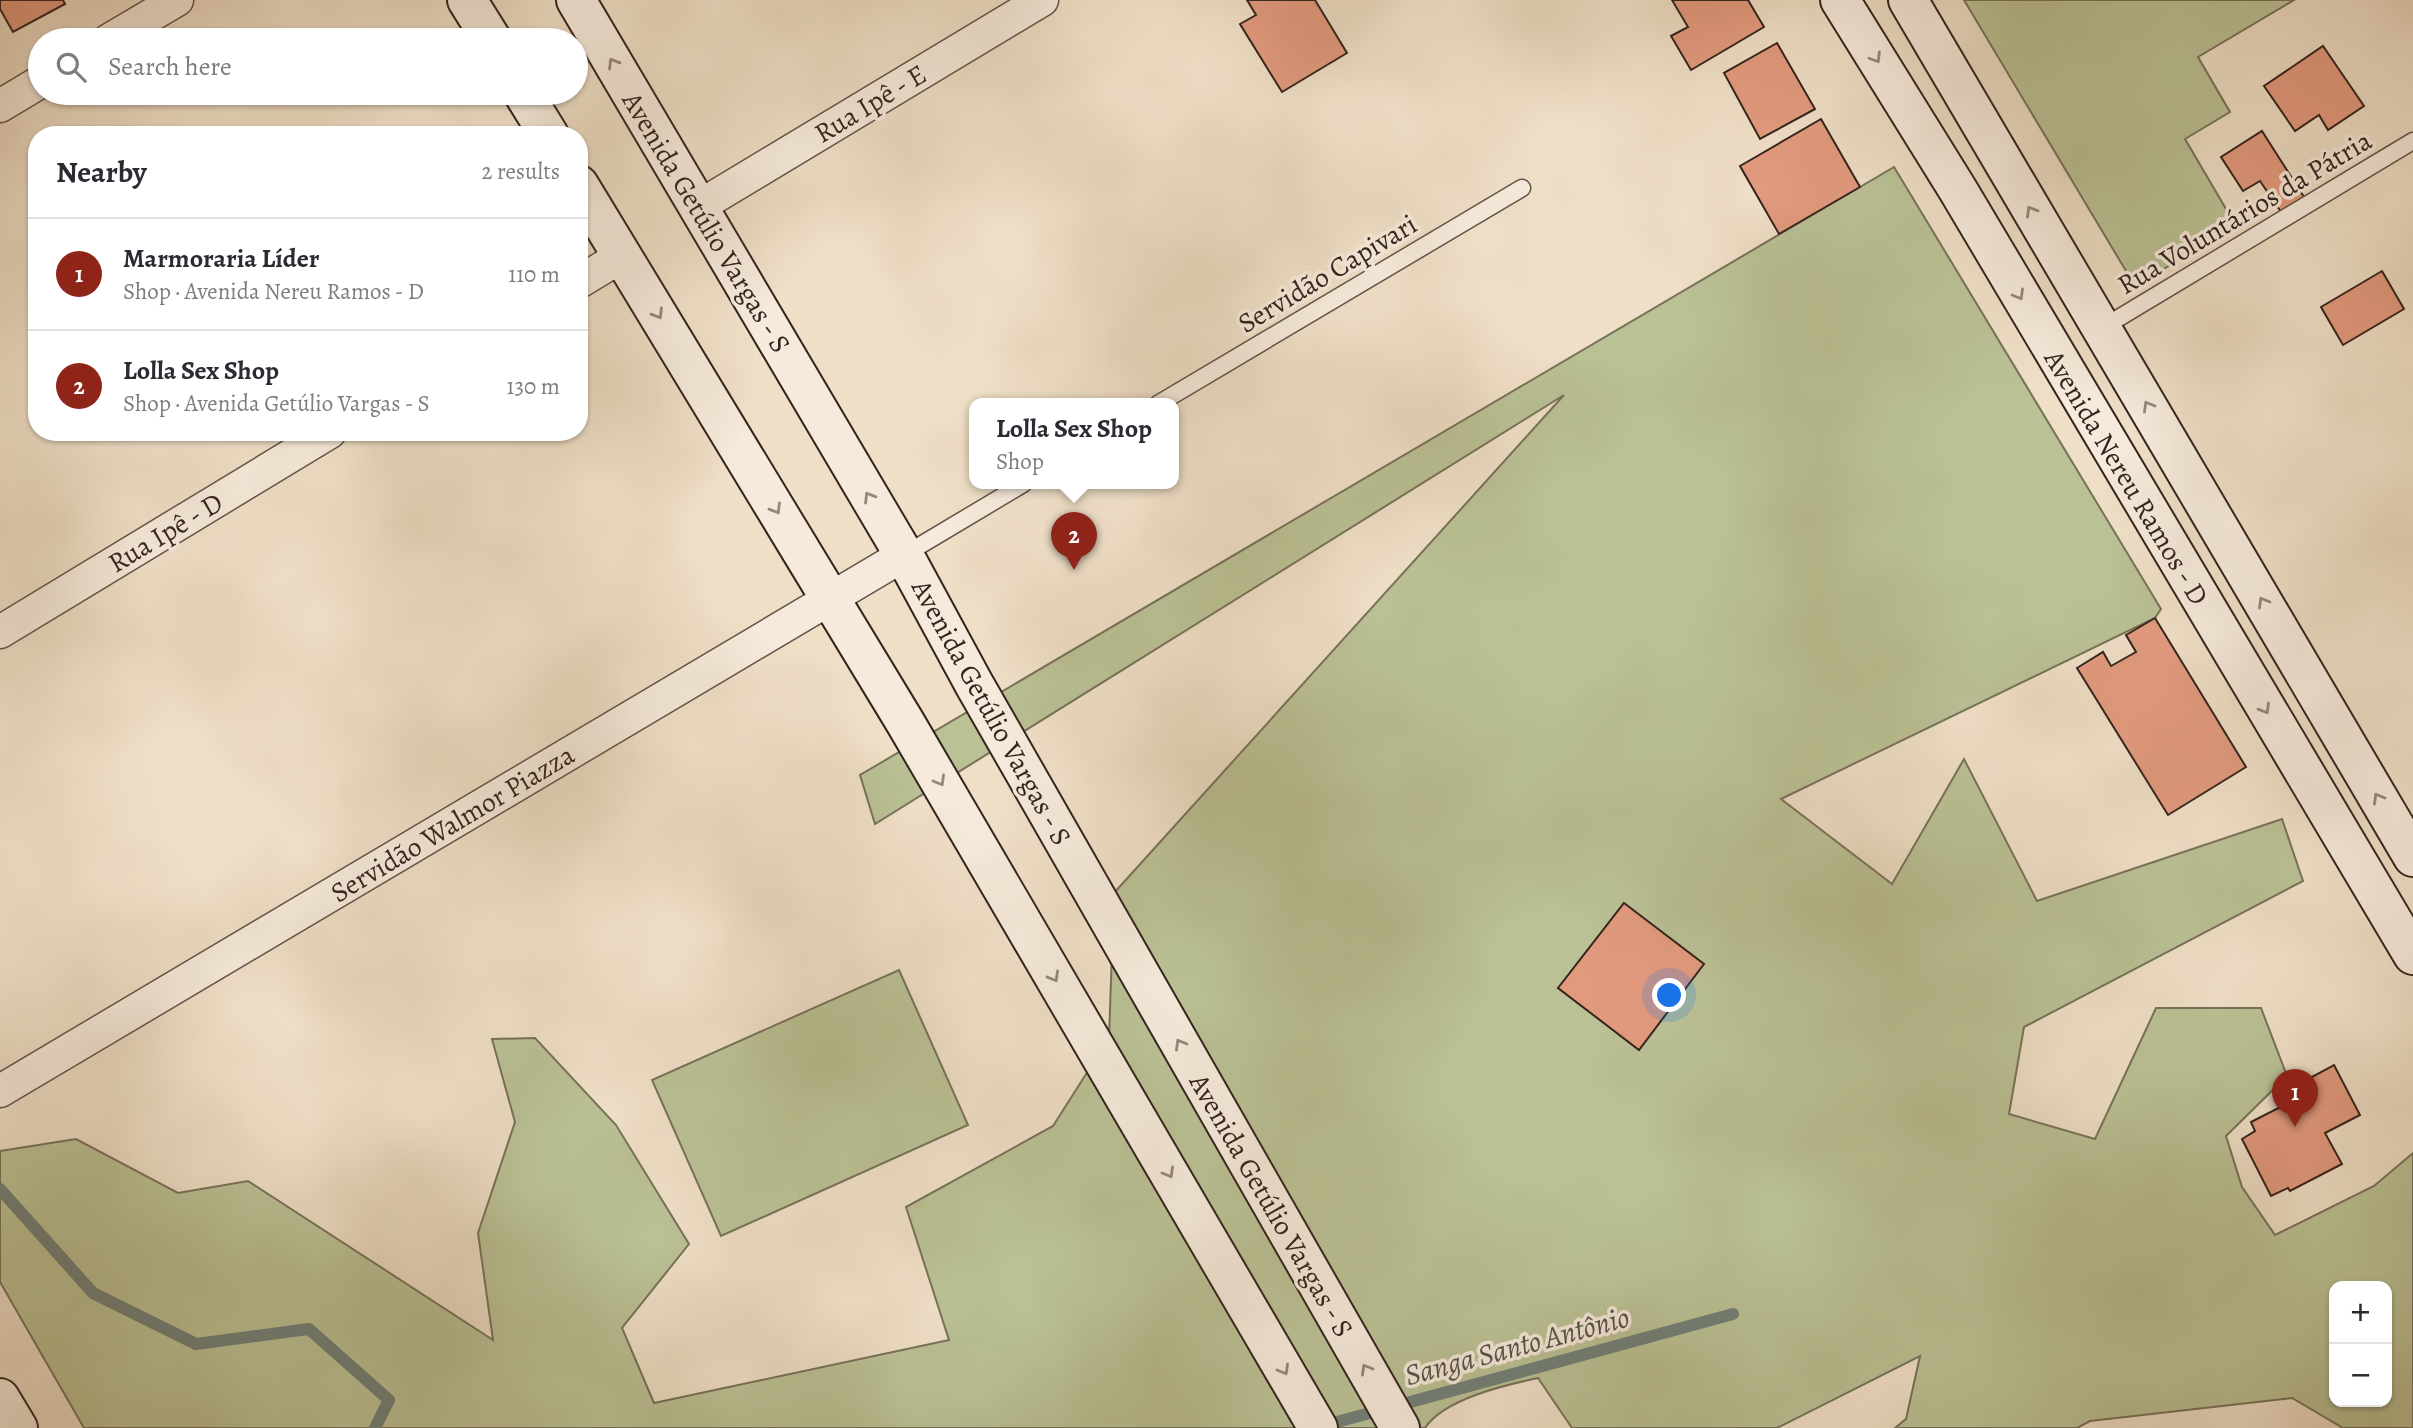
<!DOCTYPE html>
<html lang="en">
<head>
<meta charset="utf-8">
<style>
  :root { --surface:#fff; --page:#f7f7f7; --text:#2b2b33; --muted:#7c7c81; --line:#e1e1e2; --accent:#8f2418 }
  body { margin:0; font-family:Alegreya,serif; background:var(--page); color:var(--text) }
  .controls { position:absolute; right:21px; bottom:21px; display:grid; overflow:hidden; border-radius:14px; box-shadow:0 2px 5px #0004 }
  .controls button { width:63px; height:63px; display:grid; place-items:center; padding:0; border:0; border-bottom:2px solid var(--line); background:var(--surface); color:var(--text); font:35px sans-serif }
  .you { position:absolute; left:1670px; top:996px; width:24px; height:24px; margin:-18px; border:5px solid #fff; border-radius:50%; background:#1a73e8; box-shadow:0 0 0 10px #1a73e833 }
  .badge { display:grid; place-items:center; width:46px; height:46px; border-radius:50%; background:var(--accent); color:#fff; font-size:23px; font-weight:700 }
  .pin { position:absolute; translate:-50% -58px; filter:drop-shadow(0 2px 4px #0008) }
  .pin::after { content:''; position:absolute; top:37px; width:24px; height:21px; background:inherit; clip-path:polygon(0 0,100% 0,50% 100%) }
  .popup { position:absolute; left:969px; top:398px; width:210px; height:91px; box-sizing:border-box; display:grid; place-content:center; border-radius:14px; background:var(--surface); filter:drop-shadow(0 2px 5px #0005); font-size:23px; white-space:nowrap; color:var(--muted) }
  .popup b { font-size:26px; color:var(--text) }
  .popup::after { content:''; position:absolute; left:50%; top:100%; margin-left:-14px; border:14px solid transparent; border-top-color:var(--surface) }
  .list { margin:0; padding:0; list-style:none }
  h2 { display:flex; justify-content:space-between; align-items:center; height:91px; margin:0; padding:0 28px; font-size:30px }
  h2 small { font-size:23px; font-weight:400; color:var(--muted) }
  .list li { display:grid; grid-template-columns:46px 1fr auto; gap:21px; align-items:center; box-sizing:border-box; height:112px; padding:0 28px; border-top:2px solid var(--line) }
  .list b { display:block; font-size:26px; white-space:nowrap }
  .list p { margin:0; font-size:23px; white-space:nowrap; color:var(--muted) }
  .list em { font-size:23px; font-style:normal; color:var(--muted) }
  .icon { flex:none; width:38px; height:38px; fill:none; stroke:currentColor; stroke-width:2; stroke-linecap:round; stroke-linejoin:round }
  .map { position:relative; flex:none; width:2413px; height:1428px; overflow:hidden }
  .search { position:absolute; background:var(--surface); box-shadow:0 2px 5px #0004; left:28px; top:28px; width:560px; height:77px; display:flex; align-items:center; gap:18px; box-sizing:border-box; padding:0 24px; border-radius:38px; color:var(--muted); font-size:26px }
  .panel { position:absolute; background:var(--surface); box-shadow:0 2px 5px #0004; left:28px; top:126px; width:560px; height:315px; border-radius:28px }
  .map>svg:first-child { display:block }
  .green { fill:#bac195; stroke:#77725a; stroke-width:2; fill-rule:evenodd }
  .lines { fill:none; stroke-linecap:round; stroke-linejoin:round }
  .stream { stroke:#718078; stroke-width:12 }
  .building { fill:#e29a7e; stroke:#34241e; stroke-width:2 }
  .lane-casing { stroke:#635348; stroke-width:19 }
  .street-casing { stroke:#635348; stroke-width:35 }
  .secondary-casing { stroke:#34241e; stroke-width:42 }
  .lane { stroke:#f5eadb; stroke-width:16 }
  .street { stroke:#f5eadb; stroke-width:32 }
  .secondary { stroke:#f5eadb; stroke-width:38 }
  .oneway { stroke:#94877c }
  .labels { text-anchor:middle; stroke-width:7; stroke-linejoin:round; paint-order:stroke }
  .street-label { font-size:28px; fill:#34241e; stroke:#f5eadb }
  .water-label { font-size:30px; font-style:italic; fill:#53524b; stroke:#f5eadb }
</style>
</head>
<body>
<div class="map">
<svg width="2413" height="1428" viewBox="0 0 2413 1428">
  <rect width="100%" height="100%" fill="#efdfc7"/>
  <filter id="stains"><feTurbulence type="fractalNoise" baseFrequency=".00286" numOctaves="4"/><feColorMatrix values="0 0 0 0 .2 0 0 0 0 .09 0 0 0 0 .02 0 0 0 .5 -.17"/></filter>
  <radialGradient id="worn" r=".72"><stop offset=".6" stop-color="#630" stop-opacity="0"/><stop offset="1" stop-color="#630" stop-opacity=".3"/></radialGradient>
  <!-- green -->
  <path class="green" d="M1964,0H2294L2198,57L2230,112L2185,139L2236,226L2135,286Z
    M1894,167L2161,609L2155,618L1781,799L1892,884L1964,759L2037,901L2282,819L2303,881L2024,1027L2009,1114L2095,1139L2156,1008H2261L2287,1076L2226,1136L2242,1187L2275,1235L2374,1186L2413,1153V1428H2343L2292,1398L2090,1421L2077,1428H1895L1906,1419L1920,1356L1777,1428H1572L1538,1378C1505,1385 1444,1399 1425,1428H84L0,1282V1151L76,1139L178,1193L248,1181L493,1340L478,1233L515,1122L492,1039L535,1038L616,1125L689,1244L622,1328L654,1403L949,1340L906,1207L1053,1126L1109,1038L1114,893L1564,395L875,824L860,775ZM2334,1286H2387V1402H2334Z
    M899,970L968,1125L721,1236L652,1080Z"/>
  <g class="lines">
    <!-- stream -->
    <path class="stream" d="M0,1189L93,1293L196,1344L309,1329L389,1400L375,1428
      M1322,1426L1733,1314"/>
  </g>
  <!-- building -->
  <path class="building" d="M0,0H63L65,4L13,32L0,9Z
    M1247,0H1315L1347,53L1282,92L1240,24L1256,15Z
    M1672,0H1748L1764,27L1691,70L1671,36L1688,27Z
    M1777,43L1815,109L1760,139L1724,73Z
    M2323,46L2364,106L2328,130L2319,115L2295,131L2264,86Z
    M1821,119L1860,187L1779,234L1740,166Z
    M2262,131L2304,197L2281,212L2260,181L2243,191L2221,157Z
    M2382,271L2404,309L2343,345L2321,307Z
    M2155,618L2246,767L2168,815L2077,668L2103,652L2111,666L2136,652L2126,635Z
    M1624,903L1704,964L1639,1050L1558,988Z
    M2334,1065L2360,1115L2325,1133L2342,1164L2290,1191L2288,1188L2271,1196L2242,1139L2255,1131L2251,1122L2302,1096L2297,1085Z"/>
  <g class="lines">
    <!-- lane casing -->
    <g class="lane-casing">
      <path id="lane" d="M2102,328L2413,141
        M1158,404L1522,188
        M904,555L1023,484"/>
    </g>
    <!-- street casing -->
    <g class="street-casing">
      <path id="street" d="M109,40L177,0
        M0,106L40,82
        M698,207L1042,0
        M579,282L622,256
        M0,632L330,432
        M0,1091L904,555"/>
    </g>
    <!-- secondary casing -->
    <g class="secondary-casing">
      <path id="secondary" d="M467,0L492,40
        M576,0L904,555L974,684L1400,1428
        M1840,0L1958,190L2413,955
        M1908,0L2413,857
        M523,93L549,135
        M579,185L905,722L1318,1428
        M0,1398L18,1428"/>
    </g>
    <!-- lane -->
    <use href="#lane" class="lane"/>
    <!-- street -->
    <use href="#street" class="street"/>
    <!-- secondary -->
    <use href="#secondary" class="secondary"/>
  </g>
  <!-- one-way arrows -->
  <defs><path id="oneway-chevron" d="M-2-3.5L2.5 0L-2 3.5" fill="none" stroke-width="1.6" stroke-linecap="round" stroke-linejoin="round" transform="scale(1.75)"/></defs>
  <g class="oneway">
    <use href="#oneway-chevron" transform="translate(1876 58) rotate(58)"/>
    <use href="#oneway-chevron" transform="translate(613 63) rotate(-121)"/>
    <use href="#oneway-chevron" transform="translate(2031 211) rotate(-121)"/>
    <use href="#oneway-chevron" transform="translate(2019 295) rotate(60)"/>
    <use href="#oneway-chevron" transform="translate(658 314) rotate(59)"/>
    <use href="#oneway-chevron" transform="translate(2148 406) rotate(-120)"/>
    <use href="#oneway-chevron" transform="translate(869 497) rotate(-121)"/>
    <use href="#oneway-chevron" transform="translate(776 509) rotate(59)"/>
    <use href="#oneway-chevron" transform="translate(2263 602) rotate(-120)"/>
    <use href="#oneway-chevron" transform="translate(2265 709) rotate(59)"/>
    <use href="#oneway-chevron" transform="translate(940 781) rotate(60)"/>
    <use href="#oneway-chevron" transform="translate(2378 798) rotate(-120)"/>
    <use href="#oneway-chevron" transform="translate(1054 977) rotate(60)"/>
    <use href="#oneway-chevron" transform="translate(1180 1044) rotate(-120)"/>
    <use href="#oneway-chevron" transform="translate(1169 1173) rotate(60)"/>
    <use href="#oneway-chevron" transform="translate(1366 1369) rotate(-120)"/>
    <use href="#oneway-chevron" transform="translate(1284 1370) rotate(60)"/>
  </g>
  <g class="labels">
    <!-- street labels -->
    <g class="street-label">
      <text transform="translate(870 103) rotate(-31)" y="10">Rua Ipê - E</text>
      <text transform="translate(2244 212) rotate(-31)" y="10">Rua Voluntários da Pátria</text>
      <text transform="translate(707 222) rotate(59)" y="10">Avenida Getúlio Vargas - S</text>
      <text transform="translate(1327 273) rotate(-31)" y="10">Servidão Capivari</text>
      <text transform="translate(2127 477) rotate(59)" y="10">Avenida Nereu Ramos - D</text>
      <text transform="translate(165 532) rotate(-31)" y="10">Rua Ipê - D</text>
      <text transform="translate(992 712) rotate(61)" y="10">Avenida Getúlio Vargas - S</text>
      <text transform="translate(452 823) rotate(-31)" y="10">Servidão Walmor Piazza</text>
      <text transform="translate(1272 1205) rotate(60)" y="10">Avenida Getúlio Vargas - S</text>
    </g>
    <!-- water labels -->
    <g class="water-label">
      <text transform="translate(1517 1346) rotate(-15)" y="10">Sanga Santo Antônio</text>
    </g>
  </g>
  <rect width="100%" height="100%" filter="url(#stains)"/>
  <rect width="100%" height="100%" fill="url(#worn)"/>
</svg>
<div class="controls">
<button>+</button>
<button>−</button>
</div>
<div class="you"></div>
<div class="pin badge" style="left:2295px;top:1127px">1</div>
<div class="pin badge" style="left:1074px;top:570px">2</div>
<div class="popup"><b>Lolla Sex Shop</b>Shop</div>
<div class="search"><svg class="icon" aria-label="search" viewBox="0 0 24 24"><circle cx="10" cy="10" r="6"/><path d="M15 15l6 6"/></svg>Search here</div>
<section class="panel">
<h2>Nearby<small>2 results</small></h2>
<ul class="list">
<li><span class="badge">1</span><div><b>Marmoraria Líder</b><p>Shop · Avenida Nereu Ramos - D</p></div><em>110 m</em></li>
<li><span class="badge">2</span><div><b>Lolla Sex Shop</b><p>Shop · Avenida Getúlio Vargas - S</p></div><em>130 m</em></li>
</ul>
</section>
</div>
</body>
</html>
